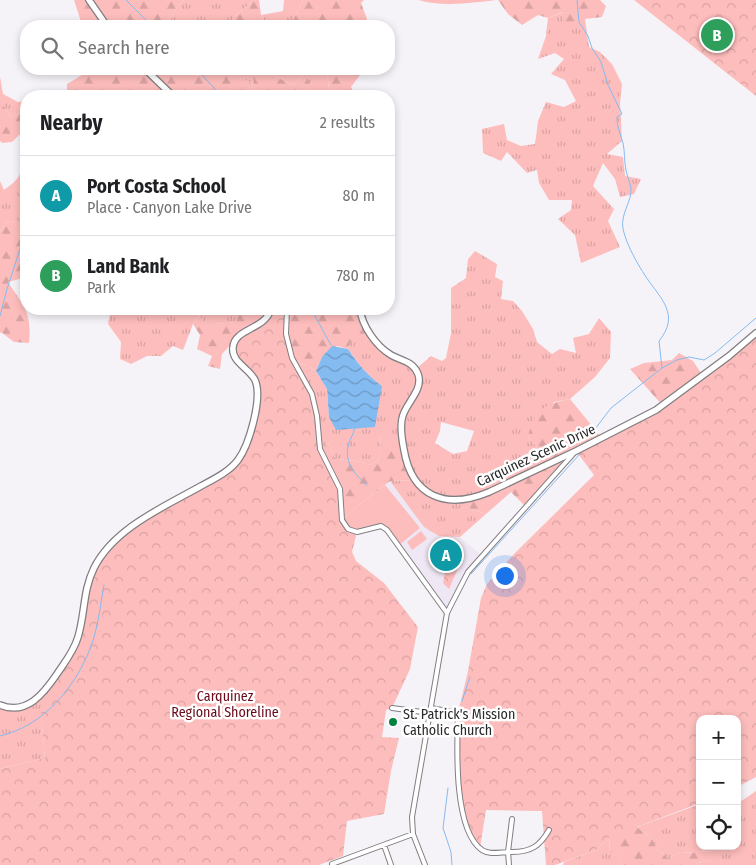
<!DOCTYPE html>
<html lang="en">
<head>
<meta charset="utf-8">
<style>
  :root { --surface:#fff; --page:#f6f6f6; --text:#202124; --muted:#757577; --line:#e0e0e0; --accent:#ea580c }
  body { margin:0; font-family:"Fira Sans Condensed",sans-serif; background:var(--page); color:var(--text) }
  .controls { position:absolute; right:15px; bottom:15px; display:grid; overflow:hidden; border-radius:10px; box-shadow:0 2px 8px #0003 }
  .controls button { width:45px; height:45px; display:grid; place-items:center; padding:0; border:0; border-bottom:1px solid var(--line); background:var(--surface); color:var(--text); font:25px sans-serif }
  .you { position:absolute; left:504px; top:575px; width:18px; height:18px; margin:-12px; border:4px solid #fff; border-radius:50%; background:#1a73e8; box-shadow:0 0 0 8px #1a73e833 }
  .badge { display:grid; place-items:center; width:32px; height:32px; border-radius:50%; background:var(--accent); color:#fff; font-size:16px; font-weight:700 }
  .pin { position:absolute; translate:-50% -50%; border:2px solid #fff; box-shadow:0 1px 5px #0006 }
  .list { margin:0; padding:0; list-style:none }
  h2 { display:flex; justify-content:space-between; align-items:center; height:65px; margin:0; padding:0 20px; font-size:21px }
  h2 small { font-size:16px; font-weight:400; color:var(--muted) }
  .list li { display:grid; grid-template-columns:32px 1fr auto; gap:15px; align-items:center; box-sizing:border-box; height:80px; padding:0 20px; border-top:1px solid var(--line) }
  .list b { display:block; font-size:19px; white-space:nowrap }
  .list p { margin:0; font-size:16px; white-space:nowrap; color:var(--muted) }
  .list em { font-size:16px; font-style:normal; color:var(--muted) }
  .icon { flex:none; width:28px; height:28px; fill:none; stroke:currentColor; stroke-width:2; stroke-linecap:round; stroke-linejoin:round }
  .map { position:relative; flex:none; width:756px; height:865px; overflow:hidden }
  .search { position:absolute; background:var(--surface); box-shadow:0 2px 8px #0003; left:20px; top:20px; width:375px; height:55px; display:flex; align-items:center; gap:12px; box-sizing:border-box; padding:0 18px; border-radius:20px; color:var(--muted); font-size:19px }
  .panel { position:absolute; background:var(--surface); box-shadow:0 2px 8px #0003; left:20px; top:90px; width:375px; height:225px; border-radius:20px }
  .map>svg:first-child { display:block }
  .built { fill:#efe7f3 }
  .grass { fill:url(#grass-tufts); fill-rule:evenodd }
  .forest { fill:url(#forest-firs) }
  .park { fill:url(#park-crowns) }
  .garden { fill:#fdbdbc }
  .water { fill:url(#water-waves) }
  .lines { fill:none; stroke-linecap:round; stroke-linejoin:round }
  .stream { stroke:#84bbf1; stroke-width:1 }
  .street-casing { stroke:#817e82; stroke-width:6 }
  .secondary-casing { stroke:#817e82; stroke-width:8 }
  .street { stroke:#fff; stroke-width:4 }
  .secondary { stroke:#fff; stroke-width:5.5 }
  .poi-dot { fill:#00833e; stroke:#fff; stroke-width:2 }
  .labels { text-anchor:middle; stroke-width:5; stroke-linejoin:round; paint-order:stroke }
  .street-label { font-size:14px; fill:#2a292b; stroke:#fff }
  .park-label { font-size:14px; fill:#6a0a1a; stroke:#fff }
  .poi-label { font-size:14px; fill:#2a292b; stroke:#fff; text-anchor:start }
</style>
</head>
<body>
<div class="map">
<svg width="756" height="865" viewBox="0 0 756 865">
  <defs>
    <pattern id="grass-tufts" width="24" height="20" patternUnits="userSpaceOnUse" patternTransform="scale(1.25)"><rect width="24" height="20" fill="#fdbdbc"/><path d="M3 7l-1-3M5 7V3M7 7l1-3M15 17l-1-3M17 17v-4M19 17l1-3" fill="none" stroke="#d9a2a2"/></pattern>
    <pattern id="forest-firs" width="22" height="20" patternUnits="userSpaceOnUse" patternTransform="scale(1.25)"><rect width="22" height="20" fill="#fdbdbc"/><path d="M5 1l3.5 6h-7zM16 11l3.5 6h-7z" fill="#d9a2a2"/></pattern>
    <pattern id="park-crowns" width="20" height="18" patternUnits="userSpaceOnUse" patternTransform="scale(1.25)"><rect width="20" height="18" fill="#fdbdbc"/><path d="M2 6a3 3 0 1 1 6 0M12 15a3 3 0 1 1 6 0" fill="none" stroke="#d9a2a2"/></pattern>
    <pattern id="water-waves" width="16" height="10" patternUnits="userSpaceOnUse" patternTransform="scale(1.25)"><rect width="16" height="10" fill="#84bbf1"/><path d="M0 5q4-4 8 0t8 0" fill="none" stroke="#6c98c3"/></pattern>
  </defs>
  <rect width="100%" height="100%" fill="#f6f3f8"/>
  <!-- built -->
  <path class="built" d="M390,481L439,536L460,537L482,556L468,572L447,613L387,530L356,507Z"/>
  <!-- grass -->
  <path class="grass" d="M184,0H255L237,14L227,26H168L174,11Z
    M284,0H303L292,23L293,26H268L261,15L283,11Z
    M418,0H496C474,3 440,7 418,0Z
    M564,12L585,19L589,47L600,52L612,64L622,84L620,103L622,141L607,154L623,157L625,176L641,179L634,194L620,197L615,179L603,163L593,186L614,209L608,221L620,247L581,263L575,235L558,219L571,210L572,200H549L539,183L537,170L527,173L507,152L501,161L483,153L482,129L504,124L507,140L521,146L535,144L538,121L546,102L564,107L576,101L565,80L551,74L564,59L555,53L538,59L546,36L548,18Z
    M217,69H247L253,76L256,96L251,83L227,71Z
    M272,69H327L329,91L312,95L306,73L292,85L275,76Z
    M0,77L3,94L18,102L26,101V120L22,113L11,117L3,105H0Z
    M22,157L26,162V205L24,206L21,220L6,223L0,231V181L4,190C19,179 22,176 22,157Z
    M475,251L497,264L495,277L503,281L501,299L513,301L522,311L533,329L537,342L552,354L560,349L576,353L573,338L589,334L599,318L611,332L610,358L595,377L570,399L554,402L528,437L537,447L542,467L465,507L486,514L460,537L439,536L424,527L390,481L414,480L388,443L380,435L381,450L378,461L369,465C357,458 345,463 333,457L329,443L320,449L292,358L316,371L327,389L329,417L382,386C368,376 358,364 348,349L351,342H365L372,336L376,342L416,369L431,356L442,361L446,358L451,333V288L466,278L468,259ZM441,422L474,431L467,451L453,454L435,443L440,431Z
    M111,309H239V312L236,322L216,324L209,330L199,315L193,324L183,350L173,346L161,356H147L131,364L120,359L121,342L108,324Z
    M41,695V714L45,758L0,769V705L16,708Z
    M756,791V865H696L697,863L712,860L714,851L680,853L668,858L658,850L652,839L637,827L700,804V846H737V804Z
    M610,837L609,850L618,853L620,859L619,862L623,865H563L564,862L596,850Z"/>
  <!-- forest -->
  <path class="forest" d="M74,0H184L174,11L168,26H81L82,25Z
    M255,0H259L261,15L268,26H227L237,14Z
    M303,0H364L361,3L367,19L366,26H293L292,23Z
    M498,0H600L606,6L602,17L585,19L574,27L564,24L563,12L548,18L538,15L522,25L508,14Z
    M61,69H197V76C201,74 204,71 208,69C221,65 240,77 251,83L255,93L253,76L247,69H272L275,76L292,85L306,73L313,95L329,91L327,69H363V71L351,87L356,96H91L81,92L67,93V84L82,75Z
    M0,105H3L11,117L22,113L26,120V131L22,132L12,142L2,143L0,141Z
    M26,205V274L23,278L8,282C24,307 32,312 29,343L14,342L1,332L0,334V231L6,223L21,220L24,206Z
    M239,309H271L269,314L237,338L222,354L220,369L208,366L212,356L197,349L200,335L193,324L199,315L209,329L216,324L236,322L239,312Z
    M287,309H360L372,336L365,342H351L348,349L337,346L322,357L316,371L292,358L286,334Z
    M679,353L693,361L703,376L663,406L630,369L644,363L672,360Z
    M570,399L602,438L576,451L526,507L511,492L486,514L465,507L463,500L542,467L537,447L528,437C534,410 544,404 570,399Z
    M386,433L388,443L404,453L414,480L390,481L356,507L342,520L320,449L329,443L333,457C345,463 357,458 369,465L378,461L381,450L380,434Z
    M635,819L637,827L652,839L658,850L668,858L680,853L715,851L713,860L697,863L696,865H623L618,862L620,859L618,854L613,853L609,851L610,837Z"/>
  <!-- park -->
  <path class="park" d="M634,0H756V96Z
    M271,309H287L286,334L292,358L312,394L320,449L340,489L342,520L357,532L352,552L356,561L384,583L418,627L410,669L392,708L386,710L382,737L399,738L391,771L384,814L347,821L343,856L319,865H0V769L45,758L41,714V695L73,650L94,567L121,534L221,475L238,459L253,419L257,387L238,362L234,343L259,325Z
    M756,333V777L737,787V719H700V803L610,837L596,850L555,865H546L542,811L486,810L480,848L470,836L462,810L458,778V713L468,671L481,598L487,584L515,553L594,475L576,451L638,420Z
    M452,565L459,566L449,589L443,583L446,567H451Z"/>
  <!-- garden -->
  <path class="garden" d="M385,485L420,528L398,546L387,530L381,526L357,532L348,529L342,520L356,507Z
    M421,531L427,539L412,550L407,542Z"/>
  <!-- water -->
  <path class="water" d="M332,346L348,349C358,364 368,376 382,386L375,427L336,430L329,417L327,389L316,371L322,357Z"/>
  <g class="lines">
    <!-- stream -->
    <path class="stream" d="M126,0L152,26
      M577,0L579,22L588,36L592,48L601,62L608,85L622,114L617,117C617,127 620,133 623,143C625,152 624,161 626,170C627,176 630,182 631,188C632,202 620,214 623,229C627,246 637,263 646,277C662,300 680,315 659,341L662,368
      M196,69L222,96
      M24,149L26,151
      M311,309L331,345
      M0,316L7,289L26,231
      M355,427C354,433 351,437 349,443C343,461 354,474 367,485
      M589,437L611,408L662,368L677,360L689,357L704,360L715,353L756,318
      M471,574L579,455
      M462,701L470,677
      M0,736C43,726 74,689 90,649C98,629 100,606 104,585
      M448,788L443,828L451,852L452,865"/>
    <!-- street casing -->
    <g class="street-casing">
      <path id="street" d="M287,309L286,334L292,358L312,394L317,416L320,449L340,489L342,520L348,529L357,532L381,526L387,530L447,613
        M392,708L430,713
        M431,708L458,713C457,745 453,830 482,850C491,856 503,851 512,852C531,852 540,846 549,830
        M384,845L391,865
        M332,864L413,834
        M425,865L413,834L412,817L447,613L450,607L468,572L574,453
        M509,865L508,852L512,819"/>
    </g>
    <!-- secondary casing -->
    <g class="secondary-casing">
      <path id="secondary" d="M89,0L107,26
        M145,69L173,96
        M360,309C362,326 376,346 391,355C401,361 413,361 418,374C424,391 404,404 402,419C400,429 402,440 404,450C412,497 446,510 489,492L576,451L656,410L729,356L756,333
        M0,705C27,716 44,693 57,674C65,662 74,651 78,637C85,614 83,590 94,568C114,528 164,507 201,486C214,479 229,472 238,460C249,445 263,398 255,380C249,368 231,362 233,347C235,328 265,330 271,309"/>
    </g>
    <!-- street -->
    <use href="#street" class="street"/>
    <!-- secondary -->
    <use href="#secondary" class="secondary"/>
  </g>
  <!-- markers -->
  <circle class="poi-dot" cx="393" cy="722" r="5"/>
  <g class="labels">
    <!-- street labels -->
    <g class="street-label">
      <text transform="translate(536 455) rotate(-25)" y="5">Carquinez Scenic Drive</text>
    </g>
    <!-- park labels -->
    <g class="park-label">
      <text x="225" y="701">Carquinez<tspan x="225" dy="16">Regional Shoreline</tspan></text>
    </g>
    <!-- poi labels -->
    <g class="poi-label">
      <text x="403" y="719">St. Patrick's Mission<tspan x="403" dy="16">Catholic Church</tspan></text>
    </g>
  </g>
</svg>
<div class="controls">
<button>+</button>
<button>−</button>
<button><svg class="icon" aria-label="locate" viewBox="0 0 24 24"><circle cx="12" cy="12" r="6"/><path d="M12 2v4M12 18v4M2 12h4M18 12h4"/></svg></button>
</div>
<div class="you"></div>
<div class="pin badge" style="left:446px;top:555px;background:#0f9aa8">A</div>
<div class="pin badge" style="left:717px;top:35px;background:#2e9e5b">B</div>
<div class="search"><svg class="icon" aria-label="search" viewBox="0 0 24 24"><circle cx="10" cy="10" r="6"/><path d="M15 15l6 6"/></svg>Search here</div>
<section class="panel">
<h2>Nearby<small>2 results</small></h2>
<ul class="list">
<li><span class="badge" style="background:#0f9aa8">A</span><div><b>Port Costa School</b><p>Place · Canyon Lake Drive</p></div><em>80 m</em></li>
<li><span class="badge" style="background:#2e9e5b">B</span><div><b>Land Bank</b><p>Park</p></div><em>780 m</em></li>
</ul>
</section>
</div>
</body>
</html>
